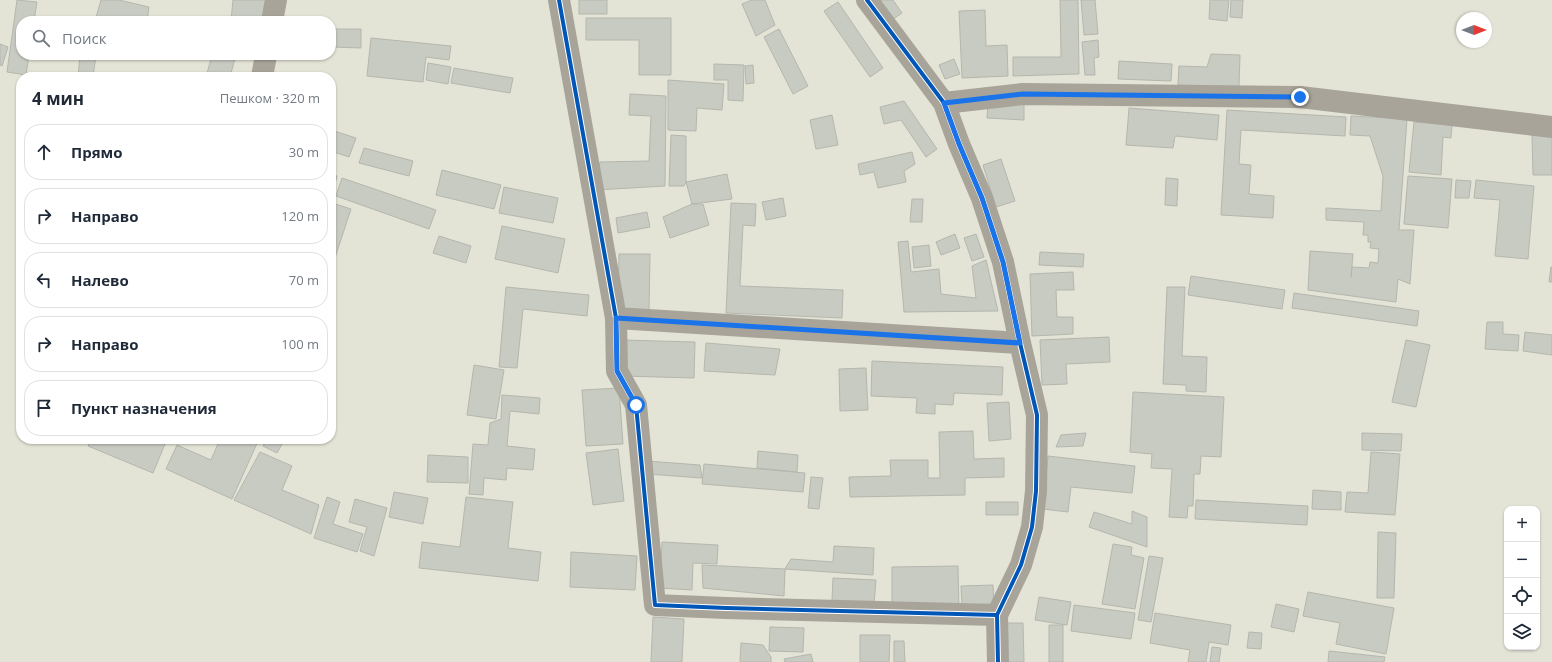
<!DOCTYPE html>
<html lang="ru">
<head>
<meta charset="utf-8">
<style>
  :root { --surface:#fff; --page:#f6f6f7; --text:#1f2937; --muted:#747a83; --line:#e0e1e3 }
  body { margin:0; font-family:"Open Sans",sans-serif; background:var(--page); color:var(--text) }
  .controls { position:absolute; right:12px; bottom:12px; display:grid; overflow:hidden; border-radius:8px; box-shadow:0 1px 3px #0004 }
  .controls button { width:36px; height:36px; display:grid; place-items:center; padding:0; border:0; border-bottom:1px solid var(--line); background:var(--surface); color:var(--text); font:20px sans-serif }
  .compass { position:absolute; left:1456px; top:12px; width:36px; height:36px; border-radius:50%; background:var(--surface); box-shadow:0 1px 3px #0004; rotate:90deg }
  .stop { position:absolute; width:12px; height:12px; margin:-9px; border:3px solid #1a73e8; border-radius:50%; background:#fff }
  .stop.end { background:#1a73e8; border-color:#fff; box-shadow:0 1px 4px #0008 }
  .list { margin:0; padding:0; list-style:none }
  h2 { display:flex; justify-content:space-between; align-items:center; height:52px; margin:0; padding:0 16px; font-size:17px }
  h2 small { font-size:13px; font-weight:400; color:var(--muted) }
  .list li { display:grid; grid-template-columns:26px 1fr auto; gap:12px; align-items:center; box-sizing:border-box; height:56px; margin:0 8px 8px; padding:0 8px; border:1px solid var(--line); border-radius:16px }
  .list b { display:block; font-size:15px; white-space:nowrap }
  .list em { font-size:13px; font-style:normal; color:var(--muted) }
  .icon { flex:none; width:22px; height:22px; fill:none; stroke:currentColor; stroke-width:2; stroke-linecap:round; stroke-linejoin:round }
  .map { position:relative; flex:none; width:1552px; height:662px; overflow:hidden }
  .search { position:absolute; background:var(--surface); box-shadow:0 1px 3px #0004; left:16px; top:16px; width:320px; height:44px; display:flex; align-items:center; gap:10px; box-sizing:border-box; padding:0 14px; border-radius:16px; color:var(--muted); font-size:15px }
  .panel { position:absolute; background:var(--surface); box-shadow:0 1px 3px #0004; left:16px; top:72px; width:320px; height:372px; border-radius:16px }
  .map>svg:first-child { display:block }
  .building { fill:#c8cbc2; stroke:#b5b7ae }
  .lines { fill:none; stroke-linecap:round; stroke-linejoin:round }
  .minor { stroke:#a8a49a; stroke-width:22 }
  .cycleway-casing { stroke:#fff; stroke-width:6 }
  .cycleway { stroke:#0057b8; stroke-width:4 }
  .route { stroke:#1a73e8; stroke-width:5 }
</style>
</head>
<body>
<div class="map">
<svg width="1552" height="662" viewBox="0 0 1552 662">
  <rect width="100%" height="100%" fill="#e3e3d6"/>
  <!-- building -->
  <path class="building" d="M17,0L37,2L34,21H21V55H29L26,75L7,72Z
    M101,0H119L149,7L147,21H95Z
    M233,0H274L265,21H231Z
    M579,0H607V14H579Z
    M752,0H765L775,25L756,36L742,4Z
    M875,0H893L902,13L889,22Z
    M1060,0H1078L1079,74L1013,76V57H1061Z
    M1081,0H1095L1098,34L1084,35Z
    M1210,0H1229L1227,21L1209,19Z
    M1231,0H1243L1242,18L1230,17Z
    M838,2L883,68L870,77L824,11Z
    M985,10L986,46L1007,45L1008,76L962,78L959,11Z
    M586,18H671V75H639V40H586Z
    M331,29H361V48L331,47Z
    M779,29L808,86L793,94L764,37Z
    M371,38L451,46L449,60L426,57L423,82L367,76Z
    M1098,40L1099,57L1094,58L1095,75H1085L1082,42Z
    M0,44L8,47L2,66L0,65Z
    M1211,54L1240,55L1239,87L1178,85L1179,66L1207,67Z
    M80,55H96L93,77H78Z
    M212,55H236L230,77H206Z
    M954,59L960,74L945,79L939,65Z
    M1119,61L1172,64L1171,81L1118,79Z
    M428,63L451,67L448,84L426,80Z
    M714,64L744,65L743,101L728,100V80H714Z
    M753,65L754,83L746,84L745,66Z
    M454,68L513,78L510,93L451,83Z
    M668,80L724,84L722,110L697,108L696,131L668,130Z
    M630,94L666,96L665,186L596,190L600,162L649,161L651,116L629,115Z
    M904,101L937,149L926,157L901,120L884,124L880,107Z
    M988,103L1024,104V120L987,118Z
    M1129,108L1219,115L1217,140L1175,136L1173,148L1126,145Z
    M1227,110L1346,117L1345,136L1241,130L1239,164L1251,165L1249,194L1274,196L1273,218L1221,215Z
    M832,115L838,145L816,149L810,120Z
    M1351,116L1407,119L1399,230H1414L1410,284L1398,279L1396,302L1308,290L1310,251L1353,254L1351,277L1352,267L1369,268L1370,262L1378,263L1379,249L1370,248L1371,242H1368V235H1363L1364,222L1326,220V208L1381,211L1383,176L1370,136L1350,135Z
    M1414,122L1452,125L1451,138L1443,137L1441,175L1409,172Z
    M331,130L356,138L349,157L331,151Z
    M671,135L686,136V182L684,186H669Z
    M1532,135H1552V175H1533Z
    M364,148L413,161L409,176L359,163Z
    M912,152L915,164L904,171L906,182L878,188L874,172L860,175L858,164Z
    M1001,159L1015,201L996,207L983,165Z
    M442,170L501,185L494,209L436,195Z
    M331,174L337,176L331,199Z
    M727,174L732,199L692,204L686,182Z
    M1408,176L1452,179L1448,228L1404,224Z
    M342,178L436,210L429,229L336,196Z
    M1166,178L1178,179L1177,206L1165,205Z
    M1456,180L1471,181L1469,198H1455Z
    M1476,180L1534,186L1528,259L1495,256L1500,200L1474,198Z
    M504,187L558,198L553,223L499,213Z
    M783,198L786,216L766,220L762,202Z
    M912,199H923L922,222H910Z
    M731,203L756,204L755,226L743,225L740,286L843,290L842,318L726,313Z
    M335,204L351,209L331,270V213Z
    M692,204H703L709,225L670,238L663,217Z
    M647,212L650,227L618,233L616,218Z
    M502,226L565,239L558,273L495,259Z
    M955,234L960,248L941,255L936,242Z
    M976,234L984,257L972,261L964,238Z
    M439,236L471,246L466,263L433,253Z
    M908,241L911,272L939,269L941,294L976,298L972,266L986,260L998,311L904,312L898,242Z
    M929,245L931,266L914,268L912,247Z
    M1040,252L1084,254L1083,267L1039,265Z
    M619,254H650L649,310H618Z
    M1551,267H1552V282H1549Z
    M1073,272L1074,290H1056L1057,317H1073V334L1032,336L1030,274Z
    M1191,276L1285,290L1282,309L1188,295Z
    M506,287L589,295L587,316L523,309L517,368L499,367Z
    M1167,287H1185L1182,356L1207,357L1206,392L1186,391V385L1163,384Z
    M1294,293L1419,311L1417,326L1292,308Z
    M1487,322H1503V334L1519,335L1518,351L1485,349Z
    M1525,332L1552,335V355L1523,351Z
    M1109,337L1110,362L1066,364L1067,384L1042,385L1040,340Z
    M623,340L695,342L694,378L622,376Z
    M1406,340L1430,345L1416,407L1392,402Z
    M706,343L780,349L775,375L704,371Z
    M872,361L1003,367L1002,395L954,393L953,405L935,404V414L916,413L917,398L871,396Z
    M474,365L504,370L496,419L467,415Z
    M866,368L868,410L840,411L839,369Z
    M619,388L623,444L586,446L582,390Z
    M1133,392L1224,397L1221,457L1201,456L1200,474H1194L1193,506H1188L1187,518L1169,517L1172,469L1151,468L1152,454L1130,452Z
    M502,395L540,398L539,414L510,411L507,446L535,449L533,470L507,468L506,480L484,478L483,495L469,494L473,444L488,445L490,423L501,419Z
    M1009,402L1011,439L989,441L987,403Z
    M973,431L974,459L1004,458V477L965,478V495L850,497L849,477L891,476L890,460H928V478H940L939,432Z
    M1086,433L1083,446L1056,447L1061,435Z
    M1362,433L1402,434L1401,451L1362,450Z
    M91,439H167L153,473L88,446Z
    M220,439H259L232,499L166,469L177,445L211,460Z
    M267,439H285L277,453L263,446Z
    M618,449L624,501L593,505L586,453Z
    M758,451L798,455L797,472L757,468Z
    M260,452L292,466L282,490L319,505L311,534L234,500Z
    M1371,452L1400,454L1395,515L1345,512L1347,492L1368,493Z
    M428,455L468,457V483L427,482Z
    M1048,456L1135,466L1132,493L1071,487L1068,512L1043,509Z
    M647,461L700,465L702,478L647,474Z
    M704,464L805,473L803,492L702,484Z
    M811,477L823,478L819,509L808,508Z
    M1313,490L1341,492V510L1312,509Z
    M394,492L428,498L423,524L389,517Z
    M327,497L340,502L333,524L363,534L357,552L314,538Z
    M466,497L513,502L508,548L541,552L538,581L419,568L422,542L460,547Z
    M355,499L387,508L374,556L360,551L367,527L349,522Z
    M1196,500L1308,506L1307,525L1195,519Z
    M986,502H1018V515H986Z
    M1132,511L1147,517V547L1089,527L1094,512L1132,524Z
    M1378,532L1396,533L1394,598H1377Z
    M662,542L718,545L717,564L693,563L692,590L660,588Z
    M1113,544L1132,547L1131,555L1144,558L1135,609L1102,604Z
    M834,546L874,548L873,575L785,569L791,559L833,562Z
    M571,552L637,556L635,590L570,587Z
    M1149,556L1163,558L1151,622L1138,620Z
    M702,565L785,569L784,596L703,588Z
    M958,566L959,609H892V567Z
    M833,578L876,580L874,604L832,601Z
    M993,585L994,604L962,605L961,586Z
    M1308,592L1394,608L1386,654L1336,644L1340,623L1303,616Z
    M1039,597L1071,602L1067,625L1035,620Z
    M1276,604L1299,609L1294,632L1271,627Z
    M1074,605L1135,613L1131,639L1071,631Z
    M1155,613L1231,625L1228,645L1209,642L1206,662H1188L1190,650L1150,643Z
    M653,617L684,619L682,662H651Z
    M1006,623H1023L1024,662H1007Z
    M1049,625H1063V662H1049Z
    M770,627L804,628L803,652L769,651Z
    M1249,632L1262,633L1261,649L1247,648Z
    M860,635H890L889,662H860Z
    M894,641H904L905,662H894Z
    M741,643L763,645L771,657V662H740Z
    M1212,647L1221,648L1219,662H1210Z
    M1329,651L1385,657L1384,662H1328Z
    M811,654L813,662H785L784,659Z"/>
  <g class="lines">
    <!-- minor -->
    <path class="minor" d="M559,0L616,318L617,371L636,405L655,605L726,608L997,615
      M867,0L944,103L959,144L982,198L1003,262L1020,343L1037,415L1036,491L1032,527L1021,565L997,615L998,662
      M272,21L276,0
      M262,77L266,55
      M944,103L1023,94L1300,97L1552,127
      M616,318L1020,343"/>
    <!-- cycleway casing -->
    <g class="cycleway-casing">
      <path id="cycleway" d="M559,0L616,318L617,371L636,405L655,605L726,608L997,615
        M867,0L944,103L959,144L982,198L1003,262L1020,343L1037,415L1036,491L1032,527L1021,565L997,615L998,662"/>
    </g>
    <!-- cycleway -->
    <use href="#cycleway" class="cycleway"/>
  </g>
  <g class="lines">
    <!-- route -->
    <path class="route" d="M636,405L617,371L616,318L1020,343L1003,262L982,198L959,144L944,103L1023,94L1300,97"/>
  </g>
</svg>
<div class="controls">
<button>+</button>
<button>−</button>
<button><svg class="icon" aria-label="locate" viewBox="0 0 24 24"><circle cx="12" cy="12" r="6"/><path d="M12 2v4M12 18v4M2 12h4M18 12h4"/></svg></button>
<button><svg class="icon" aria-label="layers" viewBox="0 0 24 24"><path d="M12 4l9 5-9 5-9-5zM3 14l9 5 9-5"/></svg></button>
</div>
<svg class="compass" viewBox="-18 -18 36 36"><path d="M0-13l5 13h-10z" fill="#e53935"/><path d="M0 13l5-13h-10z" fill="#747a83"/></svg>
<div class="stop" style="left:636px;top:405px"></div>
<div class="stop end" style="left:1300px;top:97px"></div>
<div class="search"><svg class="icon" aria-label="search" viewBox="0 0 24 24"><circle cx="10" cy="10" r="6"/><path d="M15 15l6 6"/></svg>Поиск</div>
<section class="panel">
<h2>4 мин<small>Пешком · 320 m</small></h2>
<ul class="list">
<li><svg class="icon" aria-label="ahead" viewBox="0 0 24 24"><path d="M12 20V5M6 11l6-6 6 6"/></svg><div><b>Прямо</b></div><em>30 m</em></li>
<li><svg class="icon" aria-label="right" viewBox="0 0 24 24"><path d="M7 20v-9h11M14 6l5 5-5 5"/></svg><div><b>Направо</b></div><em>120 m</em></li>
<li><svg class="icon" aria-label="left" viewBox="0 0 24 24"><path d="M17 20v-9H6M10 6l-5 5 5 5"/></svg><div><b>Налево</b></div><em>70 m</em></li>
<li><svg class="icon" aria-label="right" viewBox="0 0 24 24"><path d="M7 20v-9h11M14 6l5 5-5 5"/></svg><div><b>Направо</b></div><em>100 m</em></li>
<li><svg class="icon" aria-label="arrive" viewBox="0 0 24 24"><path d="M6 21V4h12l-3 4 3 4H6"/></svg><div><b>Пункт назначения</b></div></li>
</ul>
</section>
</div>
</body>
</html>
